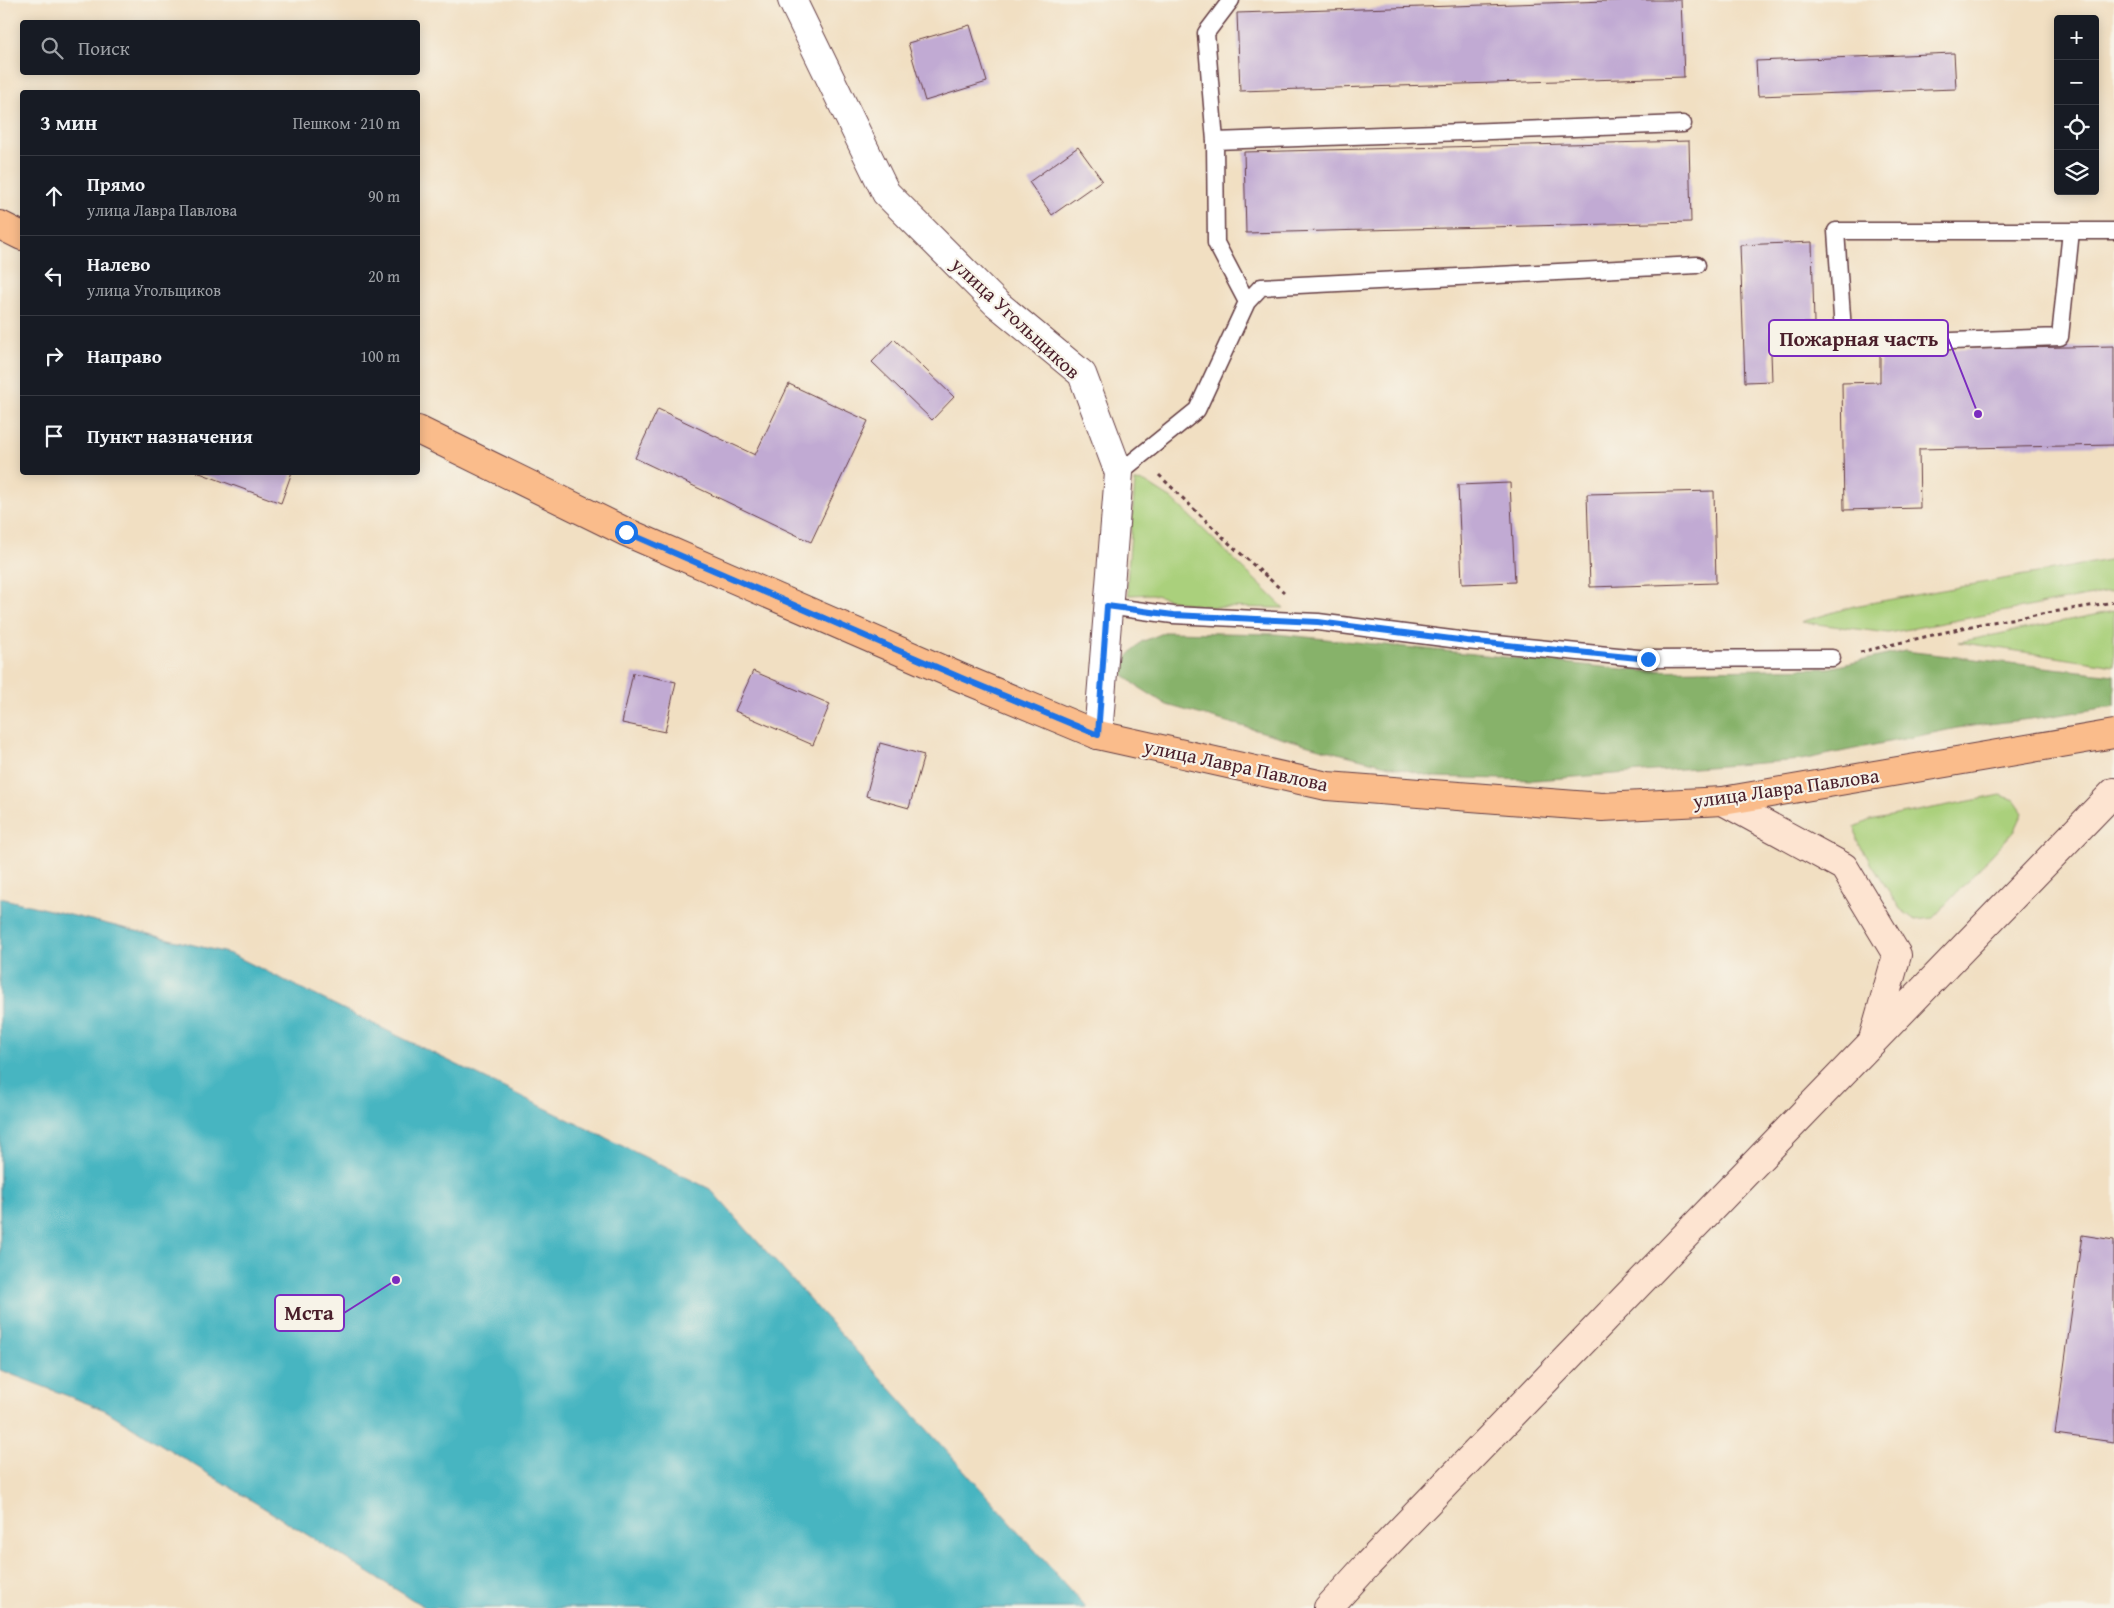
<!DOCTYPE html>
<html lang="ru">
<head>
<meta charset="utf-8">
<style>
  :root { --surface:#171b24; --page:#20242c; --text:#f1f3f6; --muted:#9ea1a6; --line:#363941 }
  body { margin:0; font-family:"Gentium Book Plus",serif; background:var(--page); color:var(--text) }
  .controls { position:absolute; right:15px; top:15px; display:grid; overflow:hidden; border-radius:5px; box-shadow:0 2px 12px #0003 }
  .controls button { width:45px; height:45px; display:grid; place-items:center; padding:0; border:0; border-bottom:1px solid var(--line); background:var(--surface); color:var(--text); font:25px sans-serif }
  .stop { position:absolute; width:15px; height:15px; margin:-11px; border:4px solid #1a73e8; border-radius:50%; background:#fff }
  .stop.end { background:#1a73e8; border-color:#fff; box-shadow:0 1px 5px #0008 }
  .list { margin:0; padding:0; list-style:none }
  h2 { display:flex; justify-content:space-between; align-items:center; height:65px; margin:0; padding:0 20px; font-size:21px }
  h2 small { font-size:16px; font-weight:400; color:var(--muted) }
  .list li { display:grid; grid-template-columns:32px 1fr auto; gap:15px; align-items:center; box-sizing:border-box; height:80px; padding:0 20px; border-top:1px solid var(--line) }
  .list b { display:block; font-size:19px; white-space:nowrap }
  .list p { margin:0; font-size:16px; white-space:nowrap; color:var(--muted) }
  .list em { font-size:16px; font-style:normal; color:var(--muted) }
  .icon { flex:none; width:28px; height:28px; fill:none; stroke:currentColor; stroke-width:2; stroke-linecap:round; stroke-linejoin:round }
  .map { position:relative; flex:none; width:2114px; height:1608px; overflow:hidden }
  .search { position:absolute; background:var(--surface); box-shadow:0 2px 12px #0003; left:20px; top:20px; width:400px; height:55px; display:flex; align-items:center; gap:12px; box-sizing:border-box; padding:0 18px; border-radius:5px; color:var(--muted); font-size:19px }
  .panel { position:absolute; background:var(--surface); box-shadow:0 2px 12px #0003; left:20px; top:90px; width:400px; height:385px; border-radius:5px }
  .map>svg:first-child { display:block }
  .green { fill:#aad07b; stroke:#7a7853 }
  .forest { fill:#87b26b; stroke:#68684b }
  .water { fill:#47b5c1; stroke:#486a76 }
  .building { fill:#c1aad3 }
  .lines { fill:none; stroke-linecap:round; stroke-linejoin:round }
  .service-casing { stroke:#633c42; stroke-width:19 }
  .tertiary-casing { stroke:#633c42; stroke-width:30 }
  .secondary-casing { stroke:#633c42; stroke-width:30 }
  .primary-casing { stroke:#633c42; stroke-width:30 }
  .path { stroke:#633c42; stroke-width:3; stroke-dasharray:4 4; stroke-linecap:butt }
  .service { stroke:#fff; stroke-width:16 }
  .tertiary { stroke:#fff; stroke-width:28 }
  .secondary { stroke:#fde4d1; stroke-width:28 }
  .primary { stroke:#fabc8b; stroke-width:28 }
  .route { stroke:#1a73e8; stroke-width:6 }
  .labels { text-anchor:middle; stroke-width:4.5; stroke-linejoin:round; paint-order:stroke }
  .street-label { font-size:20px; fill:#4a1f2b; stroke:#f7f3e8 }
  .leader { fill:none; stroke:#7b2cbf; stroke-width:2 }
  .callout-dot { fill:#7b2cbf; stroke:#f7f3e8; stroke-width:2 }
  .callout { fill:#f7f3e8; stroke:#7b2cbf; stroke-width:2 }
  .callout-label { font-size:21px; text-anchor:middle; font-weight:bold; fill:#4a1f2b }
</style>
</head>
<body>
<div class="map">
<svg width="2114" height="1608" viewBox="0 0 2114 1608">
  <rect width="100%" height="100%" fill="#f7f3e8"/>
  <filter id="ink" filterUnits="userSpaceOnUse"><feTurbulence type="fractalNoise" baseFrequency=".02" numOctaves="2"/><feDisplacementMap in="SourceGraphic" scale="10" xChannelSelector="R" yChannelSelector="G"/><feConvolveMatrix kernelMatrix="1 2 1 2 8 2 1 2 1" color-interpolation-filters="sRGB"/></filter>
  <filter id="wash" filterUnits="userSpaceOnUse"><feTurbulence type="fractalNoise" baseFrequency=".0096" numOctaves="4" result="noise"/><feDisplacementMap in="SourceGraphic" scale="20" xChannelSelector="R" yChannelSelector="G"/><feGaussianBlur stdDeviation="1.12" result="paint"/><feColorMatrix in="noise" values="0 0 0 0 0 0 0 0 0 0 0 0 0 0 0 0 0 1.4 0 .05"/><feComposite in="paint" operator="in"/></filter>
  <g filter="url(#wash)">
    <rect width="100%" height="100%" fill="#f1dfc2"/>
    <!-- green -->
    <path class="green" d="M1135,481L1145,482L1172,499L1284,608L1211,607L1179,602L1152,594L1129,595L1127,584Z
      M2114,559V591L1888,633L1801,622L1854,606Z
      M2114,611V666L1959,642Z
      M2001,795L2014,800L2023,813L2015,830L1933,918L1915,920L1900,909L1857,841L1855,827L1870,820Z"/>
    <!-- forest -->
    <path class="forest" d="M1166,632L1276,634L1642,671L1829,668L1905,651L2114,675V706L2046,717L1957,728L1801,760L1535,780L1434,777L1330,751L1167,705L1137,686L1123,674L1125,659L1141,642Z"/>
    <!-- water -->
    <path class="water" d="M0,898L231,954L710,1189L979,1487L1086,1608H426L105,1410L0,1370Z"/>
    <g id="blocks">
      <!-- building -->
      <path class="building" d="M1638,0H1681L1684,77L1240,91L1237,13Z
        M970,25L987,82L925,101L908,43Z
        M1954,53L1956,89L1758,96L1756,61Z
        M1689,141L1691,222L1246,233L1244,152Z
        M1078,147L1102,180L1052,215L1029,182Z
        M1812,242L1814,323L1770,324L1772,381L1745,382L1740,245Z
        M894,339L954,397L932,420L872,362Z
        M2114,346V445L1919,449L1920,508L1844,510L1842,383L1880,382V351Z
        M789,384L868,421L811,542L635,458L658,409L755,455Z
        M197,472H292L281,503Z
        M1510,483L1515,582L1462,584L1458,485Z
        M1714,491L1716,583L1590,587L1587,494Z
        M753,671L830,704L813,745L735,711Z
        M633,673L676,682L665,732L622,723Z
        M880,743L924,755L909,808L866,796Z
        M2082,1235L2114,1240V1442L2055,1434Z"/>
    </g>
  </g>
  <g filter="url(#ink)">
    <use href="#blocks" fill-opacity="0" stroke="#633c42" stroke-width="1"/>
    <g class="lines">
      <!-- service casing -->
      <g class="service-casing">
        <path id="service" d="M1215,141L1206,33L1231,0
          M2071,231L2060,337L1844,345L1836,231H2114
          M1247,302L1216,243L1215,141L1683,124
          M1119,473L1197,410L1247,302L1261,287L1697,265
          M1107,606L1173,615L1318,622L1467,641L1648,659L1832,658"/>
      </g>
      <!-- tertiary casing -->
      <g class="tertiary-casing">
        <path id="tertiary" d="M792,0L886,193L996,303L1082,374L1119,473L1098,735"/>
      </g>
      <!-- secondary casing -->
      <g class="secondary-casing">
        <path id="secondary" d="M1723,801L1844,867L1897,955L1873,1039
          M1328,1608L1369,1563L2114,792"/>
      </g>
      <!-- primary casing -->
      <g class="primary-casing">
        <path id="primary" d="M0,225L22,236
          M418,430L626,532L964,679L1098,735L1327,786L1602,807L1723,801L2114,734"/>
      </g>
      <!-- path -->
      <path class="path" d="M1159,475L1231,545L1284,592
        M1860,652L1980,624L2114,602"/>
      <!-- service -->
      <use href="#service" class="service"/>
      <!-- tertiary -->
      <use href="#tertiary" class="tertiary"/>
      <!-- secondary -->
      <use href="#secondary" class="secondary"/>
      <!-- primary -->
      <use href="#primary" class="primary"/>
    </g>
  </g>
  <g class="lines" filter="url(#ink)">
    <!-- route -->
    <path class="route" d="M626,532L964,679L1098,735L1107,606L1173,615L1318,622L1467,641L1648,659"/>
  </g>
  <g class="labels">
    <!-- street labels -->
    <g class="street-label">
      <text transform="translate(1016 318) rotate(43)" y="7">улица Угольщиков</text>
      <text transform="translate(1236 765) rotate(12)" y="7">улица Лавра Павлова</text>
      <text transform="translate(1786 788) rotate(-8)" y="7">улица Лавра Павлова</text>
    </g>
  </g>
  <!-- callouts -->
  <path class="leader" d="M1978 414L1948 338M396 1280L344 1313"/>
  <g class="callout-dot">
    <circle cx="1978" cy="414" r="5"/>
    <circle cx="396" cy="1280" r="5"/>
  </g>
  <g class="callout">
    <rect x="1769" y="320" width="179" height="36" rx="5"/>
    <rect x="275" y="1295" width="69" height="36" rx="5"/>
  </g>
  <g class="callout-label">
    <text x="1859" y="346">Пожарная часть</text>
    <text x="309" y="1320">Мста</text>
  </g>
</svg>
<div class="controls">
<button>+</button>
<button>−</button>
<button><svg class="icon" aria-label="locate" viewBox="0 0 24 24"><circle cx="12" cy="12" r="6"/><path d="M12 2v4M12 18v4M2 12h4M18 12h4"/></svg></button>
<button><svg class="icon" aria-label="layers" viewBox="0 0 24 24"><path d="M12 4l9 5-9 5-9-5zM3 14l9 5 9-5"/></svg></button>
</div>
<div class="stop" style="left:626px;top:532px"></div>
<div class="stop end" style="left:1648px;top:659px"></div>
<div class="search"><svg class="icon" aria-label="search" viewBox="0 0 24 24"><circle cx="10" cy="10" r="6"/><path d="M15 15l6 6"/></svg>Поиск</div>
<section class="panel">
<h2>3 мин<small>Пешком · 210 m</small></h2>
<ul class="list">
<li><svg class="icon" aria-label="ahead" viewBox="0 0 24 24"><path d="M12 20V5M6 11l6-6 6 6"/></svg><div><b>Прямо</b><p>улица Лавра Павлова</p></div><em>90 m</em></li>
<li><svg class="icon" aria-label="left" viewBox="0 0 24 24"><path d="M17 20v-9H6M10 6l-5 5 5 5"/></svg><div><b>Налево</b><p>улица Угольщиков</p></div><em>20 m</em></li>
<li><svg class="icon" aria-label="right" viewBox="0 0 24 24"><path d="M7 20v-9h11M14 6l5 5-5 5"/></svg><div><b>Направо</b></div><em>100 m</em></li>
<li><svg class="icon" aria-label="arrive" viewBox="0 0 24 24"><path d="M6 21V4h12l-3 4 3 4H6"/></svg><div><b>Пункт назначения</b></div></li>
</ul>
</section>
</div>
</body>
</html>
